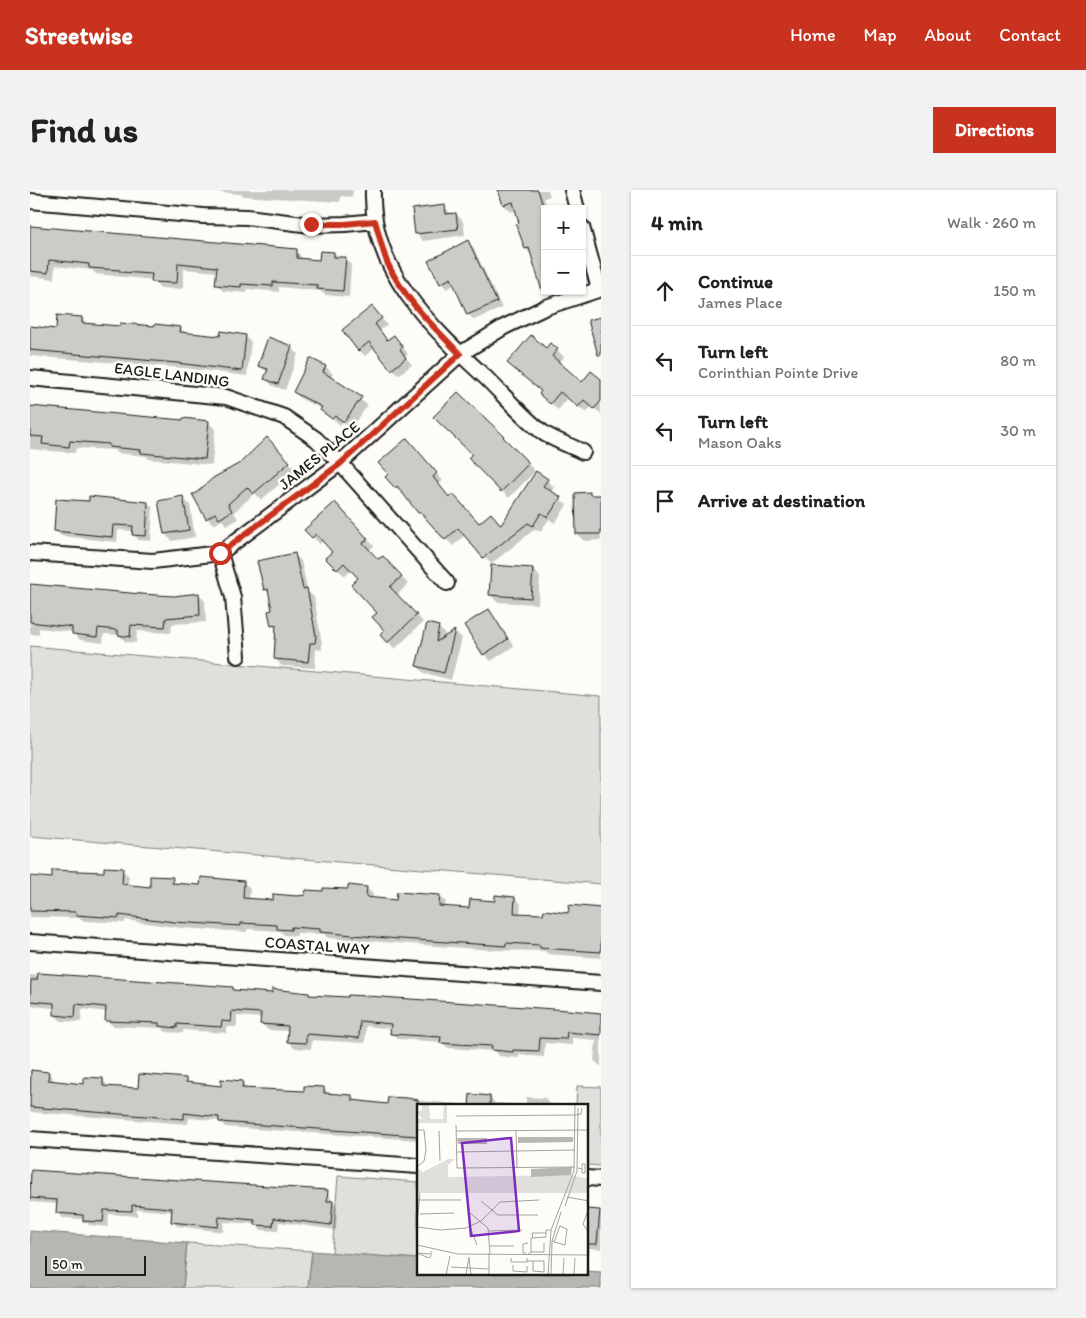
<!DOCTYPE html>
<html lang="en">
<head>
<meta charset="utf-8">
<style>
  :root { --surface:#fff; --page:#f2f2f2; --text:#202124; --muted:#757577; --line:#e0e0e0; --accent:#c8321e }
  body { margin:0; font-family:Itim,sans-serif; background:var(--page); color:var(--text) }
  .controls { position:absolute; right:15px; top:15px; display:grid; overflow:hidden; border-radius:0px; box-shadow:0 1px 4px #0004 }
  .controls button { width:45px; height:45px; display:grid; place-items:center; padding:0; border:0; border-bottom:1px solid var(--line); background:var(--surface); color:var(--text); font:25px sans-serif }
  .scale { position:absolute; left:15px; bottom:12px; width:101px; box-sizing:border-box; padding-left:5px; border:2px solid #1c1c1c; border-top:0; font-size:14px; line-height:18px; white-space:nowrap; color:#1c1c1c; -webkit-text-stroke:4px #fdfcf7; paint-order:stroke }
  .stop { position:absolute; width:15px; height:15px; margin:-11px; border:4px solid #c8321e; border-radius:50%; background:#fff }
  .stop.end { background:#c8321e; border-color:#fff; box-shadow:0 1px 5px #0008 }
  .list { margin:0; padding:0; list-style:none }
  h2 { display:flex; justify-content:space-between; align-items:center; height:65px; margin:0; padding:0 20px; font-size:21px }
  h2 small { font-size:16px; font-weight:400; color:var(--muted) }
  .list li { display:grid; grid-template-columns:32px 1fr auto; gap:15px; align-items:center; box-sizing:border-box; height:70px; padding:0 20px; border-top:1px solid var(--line) }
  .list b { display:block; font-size:19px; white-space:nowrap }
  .list p { margin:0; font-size:16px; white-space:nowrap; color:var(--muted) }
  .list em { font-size:16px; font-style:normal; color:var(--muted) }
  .icon { flex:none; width:28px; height:28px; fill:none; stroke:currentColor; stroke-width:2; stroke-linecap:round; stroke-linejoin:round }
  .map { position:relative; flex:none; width:571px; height:1098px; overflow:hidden; border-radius:0px }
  header { display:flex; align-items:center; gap:30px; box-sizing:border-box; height:70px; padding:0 25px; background:var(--accent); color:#fff }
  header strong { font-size:24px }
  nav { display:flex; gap:28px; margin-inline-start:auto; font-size:18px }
  .intro { display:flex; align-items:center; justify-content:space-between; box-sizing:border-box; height:120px; padding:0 30px }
  h1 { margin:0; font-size:35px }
  .button { padding:12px 22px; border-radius:0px; background:var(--accent); color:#fff; font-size:18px; font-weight:700 }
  main { display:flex; gap:30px; padding:0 30px }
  aside { flex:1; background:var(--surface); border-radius:0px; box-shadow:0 1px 4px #0004 }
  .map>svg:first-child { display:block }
  .green { fill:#e0dfdb; stroke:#7e7e7c }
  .water { fill:#b7b6b2; stroke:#797876 }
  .shadow { fill:#0003 }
  .building { fill:#cccbc8; stroke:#1c1c1c }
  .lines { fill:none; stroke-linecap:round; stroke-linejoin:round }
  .street-casing { stroke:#1c1c1c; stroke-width:18 }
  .street { stroke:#fdfcf7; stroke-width:14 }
  .route { stroke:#c8321e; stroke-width:6 }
  .labels { text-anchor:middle; stroke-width:5; stroke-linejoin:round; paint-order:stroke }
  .street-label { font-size:16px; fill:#1c1c1c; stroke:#fdfcf7 }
  .inset-road { fill:none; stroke:#a3a29f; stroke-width:1 }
  .view { fill:#7b2cbf; fill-opacity:0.15; stroke:#7b2cbf; stroke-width:2.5 }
  .inset-edge { fill:none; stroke:#1c1c1c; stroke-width:2.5 }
</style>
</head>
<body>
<header>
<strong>Streetwise</strong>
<nav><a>Home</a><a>Map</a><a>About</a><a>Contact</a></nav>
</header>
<div class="intro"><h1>Find us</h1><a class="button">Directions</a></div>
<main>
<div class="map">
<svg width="571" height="1098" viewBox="0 0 571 1098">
  <rect width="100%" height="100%" fill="#fdfcf7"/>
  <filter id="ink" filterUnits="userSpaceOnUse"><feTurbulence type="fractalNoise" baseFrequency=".02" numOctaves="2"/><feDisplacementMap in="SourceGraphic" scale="10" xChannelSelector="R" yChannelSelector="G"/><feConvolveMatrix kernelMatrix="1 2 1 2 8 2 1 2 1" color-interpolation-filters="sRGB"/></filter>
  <g filter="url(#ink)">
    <!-- green -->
    <path class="green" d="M0,456L571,506V694L0,646Z
      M547,896L571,897V976L557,975V916L546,915Z
      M308,986L388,992V1069L302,1063Z
      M157,1053L282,1061L278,1098H153Z"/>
    <!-- water -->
    <path class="water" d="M0,1041L157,1053L153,1098H0Z
      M282,1061L388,1069V1084H557V1081L571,1082V1098H278Z"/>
    <!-- shadow -->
    <path class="shadow" d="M164,0H323L322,7L311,6L310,12L227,7L214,6L211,4Z
      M469,0H518L520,6L514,8L518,19H515V96L503,66L496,59L486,20L481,22L474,15Z
      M414,16L422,25L426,24L433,31L435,45L393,51L386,43Z
      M0,37L267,61L273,70L290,71L304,63L309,68L315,69L321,75L319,107L295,105L290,101L249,97V102L217,99V103L193,101L187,94L188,82L154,79L153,99L129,98L123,90L66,84L62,80L25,76L24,89L0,86Z
      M437,51L443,57L472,118L444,130L438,124L425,94L417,99L411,93Z
      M348,124L357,135L350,140L358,151L370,153L378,164L375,166L382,175L368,185L345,158L335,166L329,160Z
      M52,128L58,135L150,138L156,144L191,148L215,146L221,152L217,186L154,178L0,166V138L27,140Z
      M261,157L268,164L255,200L243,196L236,189L238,183L229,175Z
      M516,160H527L534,167L529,173L552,194L571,191V224L562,216L556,223L538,208L528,220L518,211L512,201Z
      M281,170L296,177L303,184L300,189L338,215L321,238L312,232L310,235L292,219L271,209L264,202Z
      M428,204L480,254L479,255L505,281L479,308L440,268L444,264Z
      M0,216L154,232H178L185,239L182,275L119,269L116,266L87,263L84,260L46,258L45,263L0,259Z
      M244,255L266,280L231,310L225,303L204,322L208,329L197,336L192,330L184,335L177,328L166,305Z
      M384,257L413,291L409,294L420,308L449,334L472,336L517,290L524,297L521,302L537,315L525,333L519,329L510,342L505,339L461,374L435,345L423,356L389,322L374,303L373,304L366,297Z
      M559,304L562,306H571V350L554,351L547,344Z
      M153,308L160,315L165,347L142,351L135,344Z
      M117,313L123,318L121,351L109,350L104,345V341L88,340L87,352L31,346L25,341Z
      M312,321L344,356L339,360L349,371L360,374L378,394L367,405L393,432L365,459L352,445L356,440L330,388L322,380L315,386L307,379L304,362L293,351L290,354L276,340Z
      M264,364L271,371L278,402L284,407L292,454V460L286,459L285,478L252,476L245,469L247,440L242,435L243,421L240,405L235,399Z
      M503,379L510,387L508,414L467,412L460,404Z
      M0,396L144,407L169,404L175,411L176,432L142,434L141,443L107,441L106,453L96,452L89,445L74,444L73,453L50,450L43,442L9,438V445L0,444Z
      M459,421L484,456L461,471L454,464Z
      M398,435L409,438L416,445L415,448L425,442L432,448L421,490L394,483L387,476Z
      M92,680L99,686L98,696L121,698L142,689L148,695L171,696L213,692L220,698L219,710L244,711L336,698L343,704L342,709L367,711L409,706L416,712L415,717L440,719L485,708L491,714L490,724H539L540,716L571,718V768L518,764L514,761L461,760L298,748L294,744L267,743V746L254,745L250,741L217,739V742L151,738L95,730V733L54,731L50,728L0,727V688L23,689Z
      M0,785L203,798L207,802L278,804L280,806L571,823V877L564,870L566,850L542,848V855L515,853L514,867L489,865V868L469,866L465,861L418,858L412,852L368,849L362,843V839L336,836L335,853L282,850L281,859L264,858L258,851L259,841L238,840L232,834V828L207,826V837H197V843L153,840V843L136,842L132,838L83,836L76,830L77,822L52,819L51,832L31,831L25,825V818L0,816V820Z
      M0,881L18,883L23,888V892L55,895L73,889L78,897L109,899L156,889L160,894L192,897L212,892L217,900L275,903L294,898L299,904L321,906L327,911L358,915L359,908L441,915L460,907L465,913L496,915V907L515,908L520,914L528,916H388V950L195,937L190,931L159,928L158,934L0,922Z
      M0,981L297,1002L307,1018L306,1040L249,1032L248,1041L231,1040L226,1034L194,1032L193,1042L147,1036L142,1031L143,1022L107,1019V1026L79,1024L78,1037L59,1035L53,1029L32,1028L27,1023L28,1014L0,1012Z
      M557,1020L571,1021V1059L557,1058Z"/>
    <!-- building -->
    <path class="building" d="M468,0H508L515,22V100L512,101L499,58L495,59L486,34L489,33L483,12L473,15Z
      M415,15L416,24L426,23L428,39L385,44L382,19Z
      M0,36L267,59V68L289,70L290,61L304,62V67H316L313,101L287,99L288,95L243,92V96L211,94V97L185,95L187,77L148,73L147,93L121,92L122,84L90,82V80L59,78V74L19,70L18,83L0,81Z
      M438,50L467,112L437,125L421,88L410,94L398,71Z
      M342,116L352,128L345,134L357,150L364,145L373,157L370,159L376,168L361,180L339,152L328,161L312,140Z
      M27,125L52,127V133L90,136V133L124,136L125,134L151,137L150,142L190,146L191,141L216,145L212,181L147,173L0,160V136L26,139Z
      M571,127V165H568L558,130Z
      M501,145L516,158L520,153L528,159L522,166L552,192L561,181L571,189V211L564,219L554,210L548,217L530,202L520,214L509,204L511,201L477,173Z
      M238,147L262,156L248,194L234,189L238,179L228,176Z
      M280,168L296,176L293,182L332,207L314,232L305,226L302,229L290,220L292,217L263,202Z
      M428,202L474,246L473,247L499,273L471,302L438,268L442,264L403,227Z
      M0,216L153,230V228L179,231L175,269L111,263V260L79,257V254L40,251L39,257L12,254L13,247L0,246Z
      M237,247L260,272L223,304L217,297L198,314L202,321L189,329L185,323L176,329L162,304H165L183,288L210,273Z
      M377,248L407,283L403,287L419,307L423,304L449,333L461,323L471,335L506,281L518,289L513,296L531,307L518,327L511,323L503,336L498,333L453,368L428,338L415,350L390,322L388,323L367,296L365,298L355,287L358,284L348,273Z
      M560,302V305H571V344H546L545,303Z
      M59,306L118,312L116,346L102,345L103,336L83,335L82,347L24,341L26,309L59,311Z
      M153,306L159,340L134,344L128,311Z
      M305,312L338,349L333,353L348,369L353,366L372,386L360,397L387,425L357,453L350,445L354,440L342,427L347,423L321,395L328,388L314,373L307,380L295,368L302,362L286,344L282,348L274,340Z
      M265,363L273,399L277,398L286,446L285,453H280L278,472L244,469L246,435L241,436L238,421L242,420L238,399L234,400L227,371Z
      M461,375L503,378L501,408L459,405Z
      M0,394L111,404L144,406L169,403L170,425L136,428L135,437L101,435L100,447L88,445V440L68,438L67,447L42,444V437L0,432Z
      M459,419L478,449L453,465L434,435Z
      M397,433L409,436L406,452L425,440L414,483L386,476Z
      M74,677L93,678L92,694L120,697V686L143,687L142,693L170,695L171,687L214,691L213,708L243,710V704L267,706L275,705L276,700L293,701V698L318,699V695L337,697L336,707L366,710L367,702L410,705L409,716L439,718L440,709L465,711V705L485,707L484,723L513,724L514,720L538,723L539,715L571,718V762L510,758V755L476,753V756L356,748L290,742V739L261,737V740L247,739V735L211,733V736L144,732L89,725V728L46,725V722L0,721V686L22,688V680L74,682Z
      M8,783L203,797V800L242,803V799L279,803V805L318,807V805L337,806L538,820L571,823V845L537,842L536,849L510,848L509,861L483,860V862L461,860L462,856L410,853L411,847L360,844L361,834L330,831L329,848L276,844V853L257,852L258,836L230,834L231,823L202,821L201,832L192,831L191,837L147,834V838L129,836V833L75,831L76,817L46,814L45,827L24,825V813L0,811L1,790H7Z
      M1,880L19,882L18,890L54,894V887L73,888V896L108,898L109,884L156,888V892L191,896V889L213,891L212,898L274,901V896L294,897V903L322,905V910L357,914L358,907L377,908L388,910V946L189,932V927L154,923V929L0,917Z
      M440,904L460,906V916H439Z
      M1,980L298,1000L297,1011H303L301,1035L244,1028L243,1036L225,1035V1030L189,1027L188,1037L141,1032L142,1018L102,1015V1021L74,1020L73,1032L53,1031V1025L26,1023L27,1010L0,1008Z
      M557,1019L570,1020L567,1054H557Z"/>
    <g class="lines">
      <!-- street casing -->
      <g class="street-casing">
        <path id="street" d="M343,0C340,80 401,137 454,186C472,203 496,231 515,244C527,251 541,256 553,262
          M542,0L547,19
          M0,11L173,26L217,27L281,35L315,34L345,31
          M552,37L569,99
          M0,188L196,207L254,227L286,249L310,273L417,393
          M0,363L123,371L190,363L310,273L430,164L474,137L516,117L571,99
          M190,363L203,407L208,466
          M0,752L571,793
          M0,949L388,976
          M557,988L571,989"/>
      </g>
      <!-- street -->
      <use href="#street" class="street"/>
    </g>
  </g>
  <g class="lines" filter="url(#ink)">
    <!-- route -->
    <path class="route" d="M190,363L310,274L430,164C403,136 373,108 357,72C352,59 349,44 345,31L315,34H281"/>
  </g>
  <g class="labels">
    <!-- street labels -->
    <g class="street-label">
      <text transform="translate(142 184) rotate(7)" y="6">EAGLE LANDING</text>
      <text transform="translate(289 265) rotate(-39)" y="6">JAMES PLACE</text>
      <text transform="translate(287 755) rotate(4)" y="6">COASTAL WAY</text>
    </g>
  </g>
  <!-- overview -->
  <g transform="translate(387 914)">
    <rect width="171" height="171" fill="#fdfcf7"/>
    <path d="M5,0H12L13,15H26L27,0H30V19H0V15H5L0,8L5,6ZM31,55H38L31,61V73L154,71L171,75V89H0V64L6,68Z" fill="#e0dfdb"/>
    <path d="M101,33H156V38L101,39ZM40,34H70V40H41ZM155,63L154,71L114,73V65Z" fill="#b7b6b2"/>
    <path class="inset-road" d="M39,12L158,11L164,10L165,4M39,21L40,64L158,63M0,26H7L9,46L7,57L0,63M22,27L23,57M39,27L172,26M99,27L100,64M39,48L158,46M161,64L165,65V60H168V69H165V65M150,93L172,97M0,96H44M64,97L81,111H121M148,102L160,67L161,4M172,104L166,120L172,129M53,109L71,124L73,150M3,110L37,109M0,120L3,89M0,123L24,126L49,124L64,117L83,98L122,96M53,123L60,141M72,127L105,126M116,134L115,129H129M135,137L137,138L141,139L148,141L150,125L143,122L137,138M0,141L41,150L172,151M73,142H97M114,148H127V139M72,149V171M109,149H106V140L111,139M13,150L0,149L12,154L14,152V147M110,151L114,148V134L129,133V126H134M52,154L54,171M94,154V158H110V154M110,157H127V168L116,167V157M96,161V167L110,168V162M34,163L72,165M157,170L158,154M29,171L33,152M49,171L52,153M131,171L134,126L157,67L158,0M134,171L135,137L144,108M146,171L147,154M170,171L172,147"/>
    <path class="view" d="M94,34L102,127L54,132L45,39Z"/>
    <rect width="171" height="171" class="inset-edge"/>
  </g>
</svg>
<div class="controls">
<button>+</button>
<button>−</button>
</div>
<div class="scale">50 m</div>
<div class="stop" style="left:190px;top:363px"></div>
<div class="stop end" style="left:281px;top:34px"></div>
</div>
<aside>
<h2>4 min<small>Walk · 260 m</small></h2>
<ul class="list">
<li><svg class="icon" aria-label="ahead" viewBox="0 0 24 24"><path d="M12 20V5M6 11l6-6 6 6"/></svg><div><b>Continue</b><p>James Place</p></div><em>150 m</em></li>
<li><svg class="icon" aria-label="left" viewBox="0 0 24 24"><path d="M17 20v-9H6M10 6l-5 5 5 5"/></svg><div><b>Turn left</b><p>Corinthian Pointe Drive</p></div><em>80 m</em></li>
<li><svg class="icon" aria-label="left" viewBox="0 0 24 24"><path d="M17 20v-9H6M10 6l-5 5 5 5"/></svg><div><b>Turn left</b><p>Mason Oaks</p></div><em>30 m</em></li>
<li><svg class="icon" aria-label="arrive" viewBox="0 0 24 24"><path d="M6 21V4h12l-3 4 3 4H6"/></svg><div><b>Arrive at destination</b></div></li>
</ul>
</aside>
</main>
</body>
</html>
